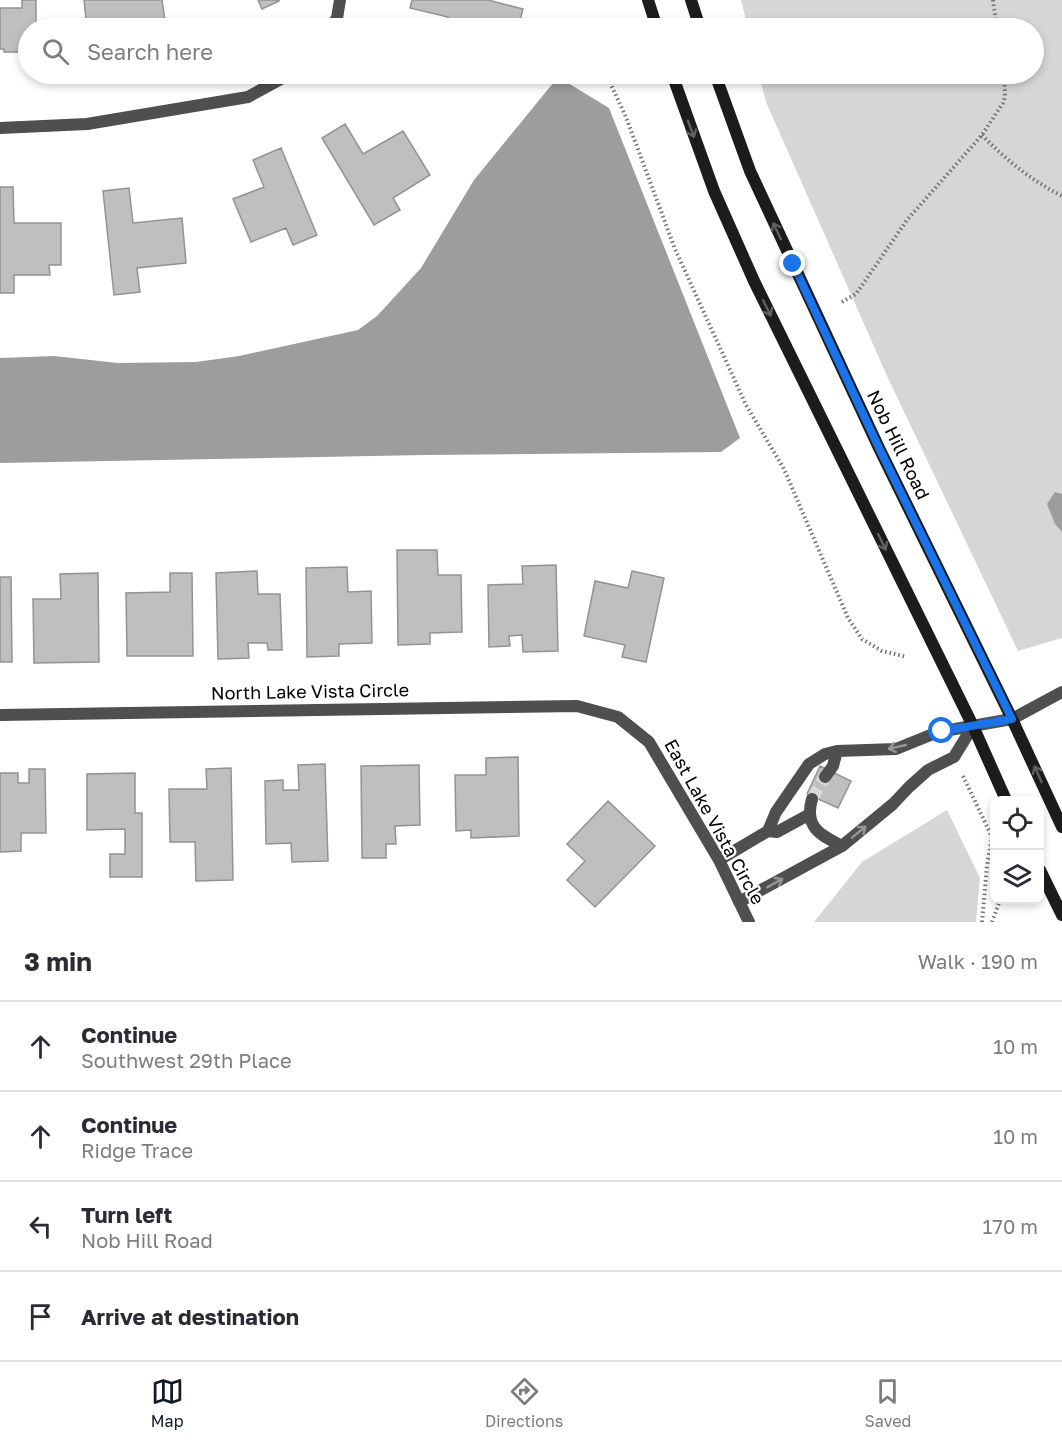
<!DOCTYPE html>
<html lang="en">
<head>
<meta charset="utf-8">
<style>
  :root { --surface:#fff; --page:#f2f2f3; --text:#2b2b33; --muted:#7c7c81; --line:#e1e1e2; --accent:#111827 }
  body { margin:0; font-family:"Golos Text",sans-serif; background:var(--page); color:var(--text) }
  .controls { position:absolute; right:18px; bottom:18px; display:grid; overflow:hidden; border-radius:12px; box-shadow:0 3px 9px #0003 }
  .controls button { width:54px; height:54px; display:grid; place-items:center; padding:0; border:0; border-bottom:2px solid var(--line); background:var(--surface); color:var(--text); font:30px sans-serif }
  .stop { position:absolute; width:18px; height:18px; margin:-14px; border:4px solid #1a73e8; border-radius:50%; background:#fff }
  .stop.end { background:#1a73e8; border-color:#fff; box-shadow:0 2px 6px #0008 }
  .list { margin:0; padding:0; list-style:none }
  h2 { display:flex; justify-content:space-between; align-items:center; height:78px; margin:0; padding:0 24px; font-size:26px }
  h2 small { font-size:20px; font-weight:400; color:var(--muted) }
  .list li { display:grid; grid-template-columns:39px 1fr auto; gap:18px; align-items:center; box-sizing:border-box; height:90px; padding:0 24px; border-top:2px solid var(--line) }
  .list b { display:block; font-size:22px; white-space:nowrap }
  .list p { margin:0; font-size:20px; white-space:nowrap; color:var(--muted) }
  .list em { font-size:20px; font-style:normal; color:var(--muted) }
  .icon { flex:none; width:33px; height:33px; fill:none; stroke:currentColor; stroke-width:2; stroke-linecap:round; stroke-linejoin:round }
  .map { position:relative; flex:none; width:1062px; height:922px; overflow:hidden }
  .search { position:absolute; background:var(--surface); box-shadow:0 3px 9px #0003; left:18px; right:18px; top:18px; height:66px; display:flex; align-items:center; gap:15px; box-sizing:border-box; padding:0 21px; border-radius:33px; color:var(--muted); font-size:22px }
  .sheet { height:438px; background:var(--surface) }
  nav { display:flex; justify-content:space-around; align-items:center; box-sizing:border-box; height:84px; border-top:2px solid var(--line); background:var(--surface); font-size:16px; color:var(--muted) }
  nav a { display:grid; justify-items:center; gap:3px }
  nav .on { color:var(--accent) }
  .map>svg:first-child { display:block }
  .green { fill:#d6d6d6 }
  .water { fill:#9d9d9d }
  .building { fill:#bfbfbf; stroke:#939393; stroke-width:1.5 }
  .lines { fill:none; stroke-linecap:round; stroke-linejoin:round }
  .minor-tunnel { stroke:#d9d9d9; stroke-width:12; stroke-dasharray:12 6; stroke-linecap:butt }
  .path { stroke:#717171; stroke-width:4; stroke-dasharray:1.5 3; stroke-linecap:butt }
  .minor { stroke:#4f4f4f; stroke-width:12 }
  .secondary { stroke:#1c1c1c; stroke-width:12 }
  .oneway { stroke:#606060 }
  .oneway2 { stroke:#959595 }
  .route { stroke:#1a73e8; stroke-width:8 }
  .labels { text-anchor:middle; stroke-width:4.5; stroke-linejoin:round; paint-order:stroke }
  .street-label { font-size:18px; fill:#000; stroke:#fff }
</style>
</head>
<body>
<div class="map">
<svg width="1062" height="922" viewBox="0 0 1062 922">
  <rect width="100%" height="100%" fill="#fff"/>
  <!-- green -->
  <path class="green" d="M741,0H1062V638L1018,651L887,376L766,102L759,74H1034V28H748Z
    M947,810L980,878L976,922H814L862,862Z"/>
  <!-- water -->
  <path class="water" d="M558,77L609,108L740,438L721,452L425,455L0,463V358L54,356L118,363L196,362L239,356L358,330L377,316L421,268L474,180Z
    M1055,492L1062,494V532L1055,524L1047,504Z"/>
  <!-- building -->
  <path class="building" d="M22,0H36V28H28V52H4V49H0V8H22Z
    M84,0H162L166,28H87Z
    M258,0H279V1L262,9Z
    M412,0H488L523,9L518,28L497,27L496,28H445L448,17L410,8Z
    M345,124L363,154L403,131L430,175L393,198L400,210L374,225L322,138Z
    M281,148L317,235L293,245L286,228L251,242L233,199L264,187L253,160Z
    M0,187H13L14,223H61V265H49L50,275H14V293H0Z
    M129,188L133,223L182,218L186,263L137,268L140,292L114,295L103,191Z
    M397,550H437L438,575H461L462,632L430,633V644L398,645Z
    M556,565L558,651L523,652L522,635L509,636L510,646L489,647L488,585L523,584L522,566Z
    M347,567L348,592L371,591L372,643L339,644V656L307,657L306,568Z
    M257,571L258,594H280L282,650H268L267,643H248L249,658L218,659L216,573Z
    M632,571L664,578L646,662L622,657L625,645L584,636L595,581L628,588Z
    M98,573L99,662L34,663L33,599H61L60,574Z
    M170,573H192L193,656H127L126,593L170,592Z
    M0,577H11L12,662H0Z
    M518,757L519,836L471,838V830L456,831L455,775H486V758Z
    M325,764L328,861L292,862L291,843L266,844L265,781L283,780V790H299L298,765Z
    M419,765L420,825L395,826L396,844H386V858H362L361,766Z
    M820,766L851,781L838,808L807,794Z
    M231,768L233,880L196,881L195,842H170L169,789H207L206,769Z
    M29,769H45L46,833H21V851L0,852V773H18V783H29Z
    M135,773V813H142V877H110V854H125V829L87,830V774Z
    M608,801L655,846L595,907L567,880L585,861L567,844Z"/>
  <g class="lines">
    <!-- minor-tunnel -->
    <path class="minor-tunnel" d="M812,799L825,777"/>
    <!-- path -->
    <path class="path" d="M993,0L997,28
      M622,28L626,27
      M606,74L626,117L675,249L746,405L784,469L848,618L862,639L882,651L907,657
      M982,135C1006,160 1031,180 1062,196
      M842,302L856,294L907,220L982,135L1003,103L1005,97L1004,74
      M963,776L992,837L994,849
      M982,922L987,866L992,837
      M992,922L1000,900"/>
    <!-- minor -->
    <path class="minor" d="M330,28L337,18L340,0
      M0,128L87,124L248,97L290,74
      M0,715L577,706L618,717L649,742L719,860L749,922
      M825,777L833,766L837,751
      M812,799C804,827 820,835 842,846
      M768,831L777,832L810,814
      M719,860L768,831L776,812L809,764L825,754L837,751L896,749L938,732L1012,719L1062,692
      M739,902L842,846L893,804L909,787L928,770L954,757L973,726"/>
    <!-- secondary -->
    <path class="secondary" d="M648,0L657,28
      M691,0L700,28
      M672,74L714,191L754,281L973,726L1006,800
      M715,74L750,171L879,448L1012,719L1062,827
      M1040,870L1062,915"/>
  </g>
  <!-- one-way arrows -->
  <defs><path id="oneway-shaft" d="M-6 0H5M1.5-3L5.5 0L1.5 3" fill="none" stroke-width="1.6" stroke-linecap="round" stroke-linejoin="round" transform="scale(1.5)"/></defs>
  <g class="oneway">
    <use href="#oneway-shaft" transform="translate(691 129) rotate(70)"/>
    <use href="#oneway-shaft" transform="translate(777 231) rotate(-115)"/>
    <use href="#oneway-shaft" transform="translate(767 308) rotate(64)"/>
    <use href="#oneway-shaft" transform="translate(882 542) rotate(64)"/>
    <use href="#oneway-shaft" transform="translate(1038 774) rotate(-114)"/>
  </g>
  <g class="oneway2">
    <use href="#oneway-shaft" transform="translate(897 747) rotate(167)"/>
    <use href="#oneway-shaft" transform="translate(859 832) rotate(-39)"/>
    <use href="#oneway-shaft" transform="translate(775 883) rotate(-29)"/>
  </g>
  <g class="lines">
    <!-- route -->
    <path class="route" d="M793,264L879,448L1012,719L942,731"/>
  </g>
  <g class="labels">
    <!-- street labels -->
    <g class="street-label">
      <text transform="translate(898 445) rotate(64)" y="6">Nob Hill Road</text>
      <text transform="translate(310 692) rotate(-1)" y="6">North Lake Vista Circle</text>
      <text transform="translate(714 822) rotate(61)" y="6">East Lake Vista Circle</text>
    </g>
  </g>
</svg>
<div class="controls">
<button><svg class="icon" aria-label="locate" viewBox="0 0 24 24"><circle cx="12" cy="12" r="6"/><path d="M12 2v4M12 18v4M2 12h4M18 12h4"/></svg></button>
<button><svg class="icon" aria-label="layers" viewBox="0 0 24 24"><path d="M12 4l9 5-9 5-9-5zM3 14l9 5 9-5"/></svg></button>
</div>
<div class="stop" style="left:942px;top:731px"></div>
<div class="stop end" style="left:793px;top:264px"></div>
<div class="search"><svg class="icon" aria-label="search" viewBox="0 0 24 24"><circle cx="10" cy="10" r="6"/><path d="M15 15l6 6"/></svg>Search here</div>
</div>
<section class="sheet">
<h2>3 min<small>Walk · 190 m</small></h2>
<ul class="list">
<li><svg class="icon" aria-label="ahead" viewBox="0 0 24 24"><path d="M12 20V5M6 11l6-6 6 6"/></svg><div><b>Continue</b><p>Southwest 29th Place</p></div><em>10 m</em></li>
<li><svg class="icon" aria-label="ahead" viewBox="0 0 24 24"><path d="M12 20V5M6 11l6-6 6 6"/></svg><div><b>Continue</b><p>Ridge Trace</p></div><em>10 m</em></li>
<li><svg class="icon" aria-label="left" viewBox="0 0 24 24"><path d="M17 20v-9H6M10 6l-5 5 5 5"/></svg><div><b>Turn left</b><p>Nob Hill Road</p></div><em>170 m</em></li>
<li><svg class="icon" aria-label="arrive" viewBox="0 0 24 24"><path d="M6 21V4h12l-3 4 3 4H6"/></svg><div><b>Arrive at destination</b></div></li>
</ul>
</section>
<nav>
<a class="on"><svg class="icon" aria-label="map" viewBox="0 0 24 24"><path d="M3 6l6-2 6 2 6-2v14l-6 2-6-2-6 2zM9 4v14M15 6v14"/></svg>Map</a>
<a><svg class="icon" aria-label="directions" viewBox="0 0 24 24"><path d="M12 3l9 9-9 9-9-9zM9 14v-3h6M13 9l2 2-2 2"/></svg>Directions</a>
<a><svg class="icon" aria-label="saved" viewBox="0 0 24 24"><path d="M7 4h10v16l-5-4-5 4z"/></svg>Saved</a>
</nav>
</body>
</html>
